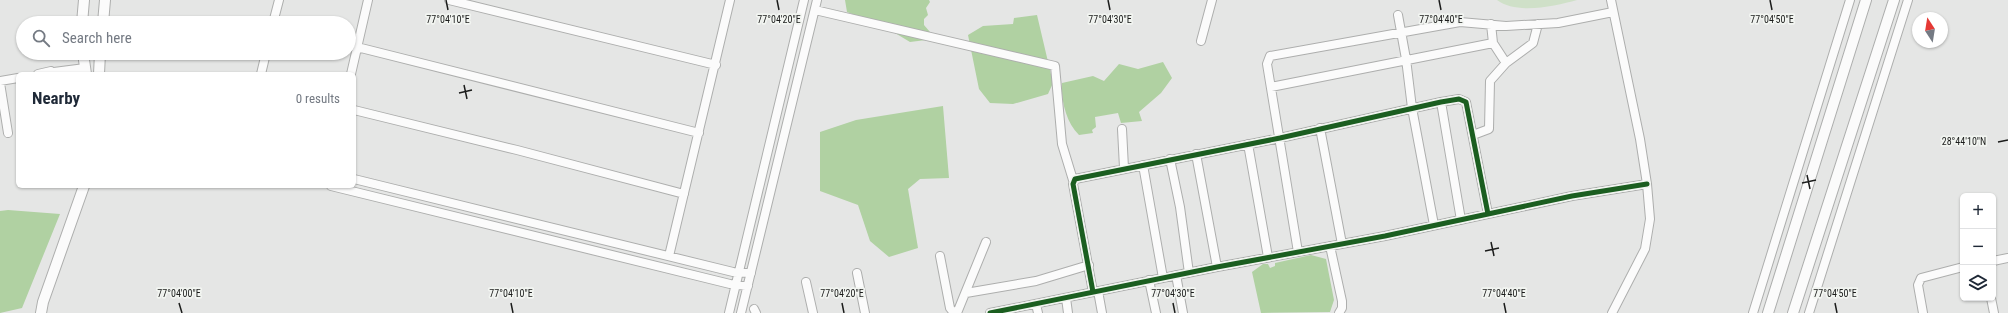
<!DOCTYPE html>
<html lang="en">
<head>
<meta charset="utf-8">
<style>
  :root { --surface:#fff; --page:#f2f2f3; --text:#1f2937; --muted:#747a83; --line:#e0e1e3 }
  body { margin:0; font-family:"Roboto Condensed",sans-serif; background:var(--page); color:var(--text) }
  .controls { position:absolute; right:12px; bottom:12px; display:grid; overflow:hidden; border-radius:6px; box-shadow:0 1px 3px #0004 }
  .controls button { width:36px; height:36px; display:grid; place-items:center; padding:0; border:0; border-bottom:1px solid var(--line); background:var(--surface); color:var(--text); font:20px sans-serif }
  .compass { position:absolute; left:1912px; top:12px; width:36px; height:36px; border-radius:50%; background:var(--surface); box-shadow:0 1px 3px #0004; rotate:348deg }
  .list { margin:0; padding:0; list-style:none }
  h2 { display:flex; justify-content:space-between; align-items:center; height:52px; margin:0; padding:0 16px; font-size:17px }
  h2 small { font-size:13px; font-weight:400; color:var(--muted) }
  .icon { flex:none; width:22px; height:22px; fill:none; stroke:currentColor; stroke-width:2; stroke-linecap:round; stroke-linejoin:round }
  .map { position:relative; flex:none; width:2008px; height:313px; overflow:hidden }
  .search { position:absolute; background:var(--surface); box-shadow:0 1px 3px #0004; left:16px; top:16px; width:340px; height:44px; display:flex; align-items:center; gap:10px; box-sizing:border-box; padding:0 14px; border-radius:22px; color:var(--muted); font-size:15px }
  .panel { position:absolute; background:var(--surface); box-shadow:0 1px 3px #0004; left:16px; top:72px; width:340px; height:116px; border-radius:6px }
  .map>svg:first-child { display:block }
  .green { fill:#cfe0c8 }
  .water { fill:#b0d1a2 }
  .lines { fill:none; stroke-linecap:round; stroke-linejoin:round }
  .minor-casing { stroke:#adaead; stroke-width:10 }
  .tertiary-casing { stroke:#adaead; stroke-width:12 }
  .minor { stroke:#fbfbfb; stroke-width:8 }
  .tertiary { stroke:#fbfbfb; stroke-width:10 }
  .cycleway-casing { stroke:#f2f5f1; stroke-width:8 }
  .cycleway { stroke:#1b5e20; stroke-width:5 }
  .ticks { fill:none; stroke:#1b1c1b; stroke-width:1.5 }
  .ticks-label { font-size:10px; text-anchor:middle; fill:#1b1c1b; stroke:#f2f5f1; stroke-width:3.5; stroke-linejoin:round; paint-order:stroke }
</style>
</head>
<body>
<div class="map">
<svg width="2008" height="313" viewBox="0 0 2008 313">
  <rect width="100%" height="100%" fill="#e5e6e5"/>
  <!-- green -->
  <path class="green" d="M1497,0H1577C1555,6 1517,15 1497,0Z"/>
  <!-- water -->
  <path class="water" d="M845,0H929L930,2L926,8L928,15L924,19V25L930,32L926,40L910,42L885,27L847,12Z
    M1037,15L1053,83L1048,94L1013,104L990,103L979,89L968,35L983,26L1013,24L1014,18Z
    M1163,62L1172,78L1161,93L1139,112L1142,121L1121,123L1118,113L1095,117L1096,127L1092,130L1093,133L1079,135C1066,122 1061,101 1062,83L1093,76L1104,81L1119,64L1138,69Z
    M943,106L949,178L920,179L908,189L918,248L889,257L870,241L858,205L820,191V132L856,120Z
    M8,210L60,214L22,308L0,313V211Z
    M1311,255L1326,259L1334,300L1330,312L1261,313L1252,272L1263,264H1268L1270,268L1275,266V263Z"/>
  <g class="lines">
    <!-- minor casing -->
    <g class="minor-casing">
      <path id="minor" d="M449,0L716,65
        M1611,0L1640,139L1647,184L1650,219L1645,249L1612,313
        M815,10L1055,66L1062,144L1073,180
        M1398,15L1406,59L1412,108L1434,225
        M273,23L279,0
        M1491,24L1493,43L1506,63
        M1201,41L1212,0
        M349,45L699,133
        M54,72L85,68
        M38,74L51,71L54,74
        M261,74L266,53
        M351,74L368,0
        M0,81L18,78
        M0,83L8,133
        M1271,87L1493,43
        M1441,102L1461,220
        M354,110L517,150L684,194
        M1320,128L1342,244
        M1122,129L1124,168
        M1473,135L1489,129L1490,81L1506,63L1533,43L1538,24
        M1248,144L1268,257
        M1196,154L1217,267
        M1170,159L1180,207L1189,273
        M1143,165L1163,278
        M354,179L733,272L751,273
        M331,186L730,284L748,286
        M1330,246L1342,301V308L1339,313
        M1298,252L1267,64L1270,56L1460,22L1506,26L1558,23L1613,12
        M669,256L730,0
        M940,256L950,308L954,313
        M1993,261L2008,258
        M857,273L865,313
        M1176,275L1183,313
        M1149,280L1156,313
        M806,282L813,313
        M1098,291L1102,313
        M1093,292L1073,184L1075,179L1280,138L1441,102L1459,99L1466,102L1488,214
        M966,293L1036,281L1089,265
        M1066,298L1068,313
        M1991,298L1994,313
        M1036,304L1038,313
        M754,309L756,313
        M729,313L804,0
        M741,313L817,0
        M957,313L986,242
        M990,313L1217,267L1385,236L1572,196L1647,184
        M1753,313L1850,0
        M1809,313L1908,0
        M1923,313L1918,285L1921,278L1963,267"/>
    </g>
    <!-- tertiary casing -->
    <g class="tertiary-casing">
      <path id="tertiary" d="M82,23L84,0
        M103,23L105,0
        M83,53L86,74
        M99,74L100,53
        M41,313L43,302L84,186
        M1768,313L1866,0
        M1793,313L1894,0"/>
    </g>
    <!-- minor -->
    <use href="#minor" class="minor"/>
    <!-- tertiary -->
    <use href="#tertiary" class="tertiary"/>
    <!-- cycleway casing -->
    <g class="cycleway-casing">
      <path id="cycleway" d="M1093,292L1073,184L1075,179L1280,138L1441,102L1459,99L1466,102L1488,214
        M990,313L1217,267L1385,236L1572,196L1647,184"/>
    </g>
    <!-- cycleway -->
    <use href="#cycleway" class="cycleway"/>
  </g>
  <!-- ticks -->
  <path class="ticks" d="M446,0L448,10M777,0L779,10M1108,0L1110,10M1439,0L1441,10M1770,0L1772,10M464,85L467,99M459,93L472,90M1998,142L2008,140M1807,175L1810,189M1802,183L1816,180M1491,242L1494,256M1485,251L1499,248M179,303L182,313M511,303L513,313M842,303L844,313M1173,303L1175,313M1504,303L1506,313M1835,303L1837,313"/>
  <g class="ticks-label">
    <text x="448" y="23">77°04'10"E</text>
    <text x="779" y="23">77°04'20"E</text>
    <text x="1110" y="23">77°04'30"E</text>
    <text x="1441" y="23">77°04'40"E</text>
    <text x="1772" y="23">77°04'50"E</text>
    <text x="1964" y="145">28°44'10"N</text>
    <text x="179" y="297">77°04'00"E</text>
    <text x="511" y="297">77°04'10"E</text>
    <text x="842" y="297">77°04'20"E</text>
    <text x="1173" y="297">77°04'30"E</text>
    <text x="1504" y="297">77°04'40"E</text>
    <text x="1835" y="297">77°04'50"E</text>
  </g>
</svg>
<div class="controls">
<button>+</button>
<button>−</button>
<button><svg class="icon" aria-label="layers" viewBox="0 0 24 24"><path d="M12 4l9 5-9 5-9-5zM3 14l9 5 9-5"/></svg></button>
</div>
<svg class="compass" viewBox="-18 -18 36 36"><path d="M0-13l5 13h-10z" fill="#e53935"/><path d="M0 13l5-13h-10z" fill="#747a83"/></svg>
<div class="search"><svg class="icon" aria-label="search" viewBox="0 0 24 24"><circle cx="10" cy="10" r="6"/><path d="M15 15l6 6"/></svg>Search here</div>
<section class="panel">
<h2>Nearby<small>0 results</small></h2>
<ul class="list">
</ul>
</section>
</div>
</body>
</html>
